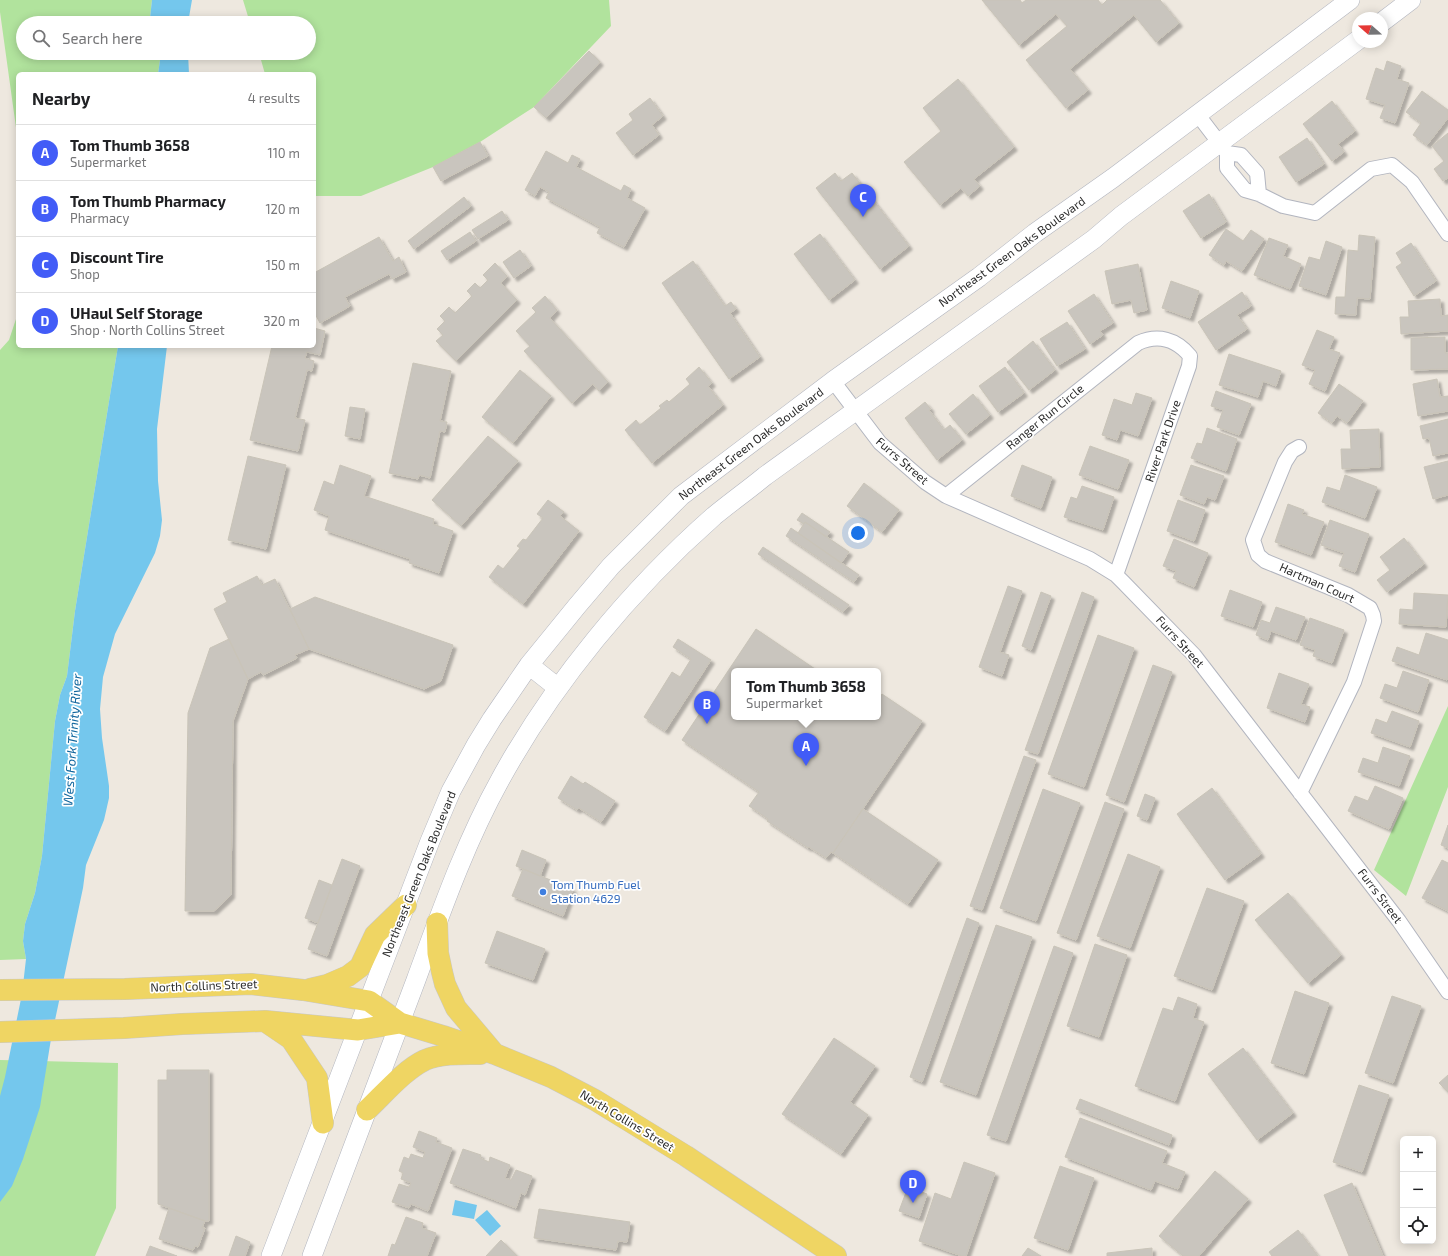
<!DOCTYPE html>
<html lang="en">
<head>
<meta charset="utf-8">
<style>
  :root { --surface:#fff; --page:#f2f2f2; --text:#202124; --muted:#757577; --line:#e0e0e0; --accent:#425cf7 }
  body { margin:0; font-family:"Exo 2",sans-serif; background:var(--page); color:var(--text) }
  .controls { position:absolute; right:12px; bottom:12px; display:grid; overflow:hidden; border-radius:6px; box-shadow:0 2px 10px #0003 }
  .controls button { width:36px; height:36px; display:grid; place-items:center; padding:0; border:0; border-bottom:1px solid var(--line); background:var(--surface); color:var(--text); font:20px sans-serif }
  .compass { position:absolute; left:1352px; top:12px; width:36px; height:36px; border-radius:50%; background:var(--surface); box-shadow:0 2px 10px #0003; rotate:290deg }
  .you { position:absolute; left:858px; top:533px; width:14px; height:14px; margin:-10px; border:3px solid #fff; border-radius:50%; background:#1a73e8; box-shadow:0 0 0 6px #1a73e833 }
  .badge { display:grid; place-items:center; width:26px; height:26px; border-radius:50%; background:var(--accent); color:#fff; font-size:13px; font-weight:700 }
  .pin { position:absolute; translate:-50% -33px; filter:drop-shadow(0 1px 2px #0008) }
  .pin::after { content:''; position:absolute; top:21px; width:14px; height:12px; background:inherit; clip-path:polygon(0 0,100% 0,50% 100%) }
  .popup { position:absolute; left:731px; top:668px; width:150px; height:52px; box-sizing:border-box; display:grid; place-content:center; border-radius:6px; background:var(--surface); filter:drop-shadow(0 1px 3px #0005); font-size:13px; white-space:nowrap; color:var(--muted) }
  .popup b { font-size:15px; color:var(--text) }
  .popup::after { content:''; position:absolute; left:50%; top:100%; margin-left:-8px; border:8px solid transparent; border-top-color:var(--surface) }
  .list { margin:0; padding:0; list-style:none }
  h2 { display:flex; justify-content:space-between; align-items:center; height:52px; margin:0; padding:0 16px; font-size:17px }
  h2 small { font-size:13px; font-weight:400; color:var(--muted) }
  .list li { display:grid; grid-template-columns:26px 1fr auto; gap:12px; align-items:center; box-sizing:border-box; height:56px; padding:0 16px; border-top:1px solid var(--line) }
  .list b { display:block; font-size:15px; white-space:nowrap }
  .list p { margin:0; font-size:13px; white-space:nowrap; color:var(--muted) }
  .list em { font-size:13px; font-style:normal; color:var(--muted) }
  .icon { flex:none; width:22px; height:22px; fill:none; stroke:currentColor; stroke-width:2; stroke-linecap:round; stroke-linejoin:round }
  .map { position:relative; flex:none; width:1448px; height:1256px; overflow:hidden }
  .search { position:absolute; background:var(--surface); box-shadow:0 2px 10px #0003; left:16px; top:16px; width:300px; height:44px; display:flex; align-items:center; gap:10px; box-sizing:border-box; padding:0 14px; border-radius:22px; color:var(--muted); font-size:15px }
  .panel { position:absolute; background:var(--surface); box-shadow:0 2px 10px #0003; left:16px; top:72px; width:300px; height:276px; border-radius:6px }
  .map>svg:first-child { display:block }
  .green { fill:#b1e39d }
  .water { fill:#74c7ed }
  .building { fill:#c9c5be; stroke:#c9c4b8; filter:url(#shadow) }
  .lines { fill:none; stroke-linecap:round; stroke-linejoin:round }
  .street-casing { stroke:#b2b5bf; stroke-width:16 }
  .secondary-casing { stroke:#b2b5bf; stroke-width:20 }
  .primary-casing { stroke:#c8c8c8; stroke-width:22 }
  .street { stroke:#fff; stroke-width:14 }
  .secondary { stroke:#fff; stroke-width:19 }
  .primary { stroke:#efd563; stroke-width:21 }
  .shop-dot { fill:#3f7fe0; stroke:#fff; stroke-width:1.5 }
  .labels { text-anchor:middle; stroke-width:3.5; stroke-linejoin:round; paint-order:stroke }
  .street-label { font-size:12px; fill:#2c2c2c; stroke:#fff }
  .shop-label { font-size:12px; fill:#366cbe; stroke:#fff; text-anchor:start }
  .water-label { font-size:13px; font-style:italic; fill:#10669d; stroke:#fff }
</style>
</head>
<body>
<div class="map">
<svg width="1448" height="1256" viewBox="0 0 1448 1256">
  <defs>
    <filter id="shadow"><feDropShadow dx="3.5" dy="3.5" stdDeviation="1" flood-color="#0004"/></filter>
  </defs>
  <rect width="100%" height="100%" fill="#eee8df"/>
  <!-- green -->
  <path class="green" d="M0,0H152L150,18L153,23H23V53H161L158,74H18V142L0,12Z
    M243,0H609L611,26L534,107L480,142L433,167L361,196H314V74H265L259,53H309V23H250Z
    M18,313V346H118L75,611L67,676L60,695L55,721L42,856L35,893L25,924L23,941L26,959L0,960V350L9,340Z
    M1448,706V787L1406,896L1374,870Z
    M0,1060L118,1063L116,1208L95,1256H0Z"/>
  <!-- water -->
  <path class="water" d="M152,0H192L188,23H153L150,18Z
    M161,53H188L189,74H158Z
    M118,346H167L157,429L158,481L162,520L160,536L155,553L115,634L103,677L100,709L102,738L109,786V798L104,820L86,865L83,888L51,1039L40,1107L23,1159L12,1186L0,1202V1096L5,1077L22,994L26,959L23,941L25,924L35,893L42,856L55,721L60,695L67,676L75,611Z
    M455,1200L477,1205L474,1219L452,1215Z
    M487,1210L501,1226L490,1236L475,1220Z"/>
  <!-- building -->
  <path class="building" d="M982,0H1020L1022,3L1026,0H1098L1102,5L1107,0H1160L1179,23L1156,42L1134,15L1070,69L1088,90L1066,108L1026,60L1067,26L1056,14L1019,45Z
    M589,51L600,62L546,118L534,107Z
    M1387,61L1401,66L1397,79L1409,83L1395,123L1380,118L1385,105L1366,99L1376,68L1384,71Z
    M958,79L1014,147L974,179L980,186L968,196L961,188L940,205L904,162L941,131L923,108Z
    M1422,91L1448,110V118L1427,145L1413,135L1421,123L1406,112Z
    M650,98L663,116L652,125L659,135L633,155L616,133L633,120L629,114Z
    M1332,101L1355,131L1338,144L1344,152L1332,161L1303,124Z
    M1448,133V178L1443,181L1434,169L1444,161L1432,146Z
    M1307,138L1324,164L1296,182L1279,157Z
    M480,142L488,156L441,181L433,167Z
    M546,151L568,163L572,155L580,159L576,167L621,191L624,185L631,189L627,198L645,208L624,247L597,233L600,227L546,198L549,192L540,187L535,196L525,190Z
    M835,173L841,181L852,173L909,246L880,269L816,188Z
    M1209,194L1226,222L1201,238L1183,211Z
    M464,197L471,206L414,249L408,241Z
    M502,211L508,220L478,239L472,230Z
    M1226,229L1243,241L1251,230L1264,239L1242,271L1226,261L1224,265L1209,255Z
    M470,232L476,241L447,260L441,251Z
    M820,234L855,280L829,300L794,254Z
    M1359,235L1375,237L1370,299L1357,298L1356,315L1335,314L1336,297H1345L1348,250L1358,251Z
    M379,237L393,261L399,257L406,272L392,279L389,274L345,297L350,306L320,323L314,312V273Z
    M1269,238L1288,245L1283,256L1301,264L1290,289L1254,275Z
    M1326,241L1342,247L1326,295L1299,286L1309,257L1320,260Z
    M1411,243L1436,281L1414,296L1396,267L1402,263L1396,253Z
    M520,250L531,266L514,278L503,262Z
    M693,261L725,306L731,302L736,309L730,313L760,357L729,379L662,283Z
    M495,263L507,276L501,283L517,300L456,361L436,341L443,335L437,329L445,321L440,316L449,307L455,313L472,296L467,291L475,283L480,288L488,280L483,275Z
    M1138,264L1147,310L1134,313L1131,300L1112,304L1105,271Z
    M1171,281L1199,291L1190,318L1162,308Z
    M1242,292L1251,306L1237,315L1247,329L1216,350L1198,322Z
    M1094,294L1113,323L1100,331L1103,335L1090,344L1068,311Z
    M545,296L557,310L550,318L608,382L599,391L593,384L572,403L524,351L530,346L516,331L536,312L532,308Z
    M1440,299L1441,316L1448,315V331L1401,334L1400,317H1409L1408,301Z
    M1067,322L1085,349L1057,366L1040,339Z
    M314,328L325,331L320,355L307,352L305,358L314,361L312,371L307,370L295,418L305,420L298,451L250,440L272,346H314Z
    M1317,330L1334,337L1329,349L1340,353L1325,391L1309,384L1315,370L1302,365Z
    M1445,337V353H1448V369L1411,370V338Z
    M1033,341L1055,370L1029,390L1007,362Z
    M1229,354L1281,371L1276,386L1263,381L1258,397L1219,385Z
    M413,363L451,371L440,421L447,422L445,432L440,431L430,478L419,475L418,479L389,473Z
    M699,367L712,383L708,386L723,405L652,463L625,430L636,420L640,425L661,408L659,406L667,400L669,402L690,384L686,379Z
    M1005,367L1024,393L998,412L979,386Z
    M520,370L551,396L513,443L482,417Z
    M1437,379L1440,397L1448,396V411L1418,416L1413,384Z
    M1339,384L1363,401L1347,423L1337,416L1332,423L1318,413Z
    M1216,391L1251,404L1239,435L1217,427L1223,410L1211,406Z
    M1136,393L1152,398L1138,436L1120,430L1117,440L1102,435L1114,399L1132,405Z
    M973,394L990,415L966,434L949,414Z
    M925,402L931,409L929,410L944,430L950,425L962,440L937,460L905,418Z
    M350,407L365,409L360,439L345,436Z
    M1448,419V453L1433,456L1429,438L1423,439L1420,426Z
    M1207,428L1237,439L1226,471L1191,458L1197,443L1202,444Z
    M1379,429L1380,467L1342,469L1341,449H1351L1350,430Z
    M488,436L518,461L461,526L432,500Z
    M1090,446L1129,460L1118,489L1079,475Z
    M248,456L286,465L266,549L228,540Z
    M1448,461V495L1433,499L1424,467Z
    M340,465L371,476L364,496L434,519L433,524L453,531L439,573L409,563L410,559L325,530L329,516L314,510L324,481L334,485Z
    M1022,465L1052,477L1041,508L1011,496Z
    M1191,465L1224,476L1215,500L1207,497L1204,504L1180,495Z
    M1345,475L1377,487L1365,518L1322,502L1327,487L1340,491Z
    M864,483L899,510L882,532L847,506Z
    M1082,486L1114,497L1103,530L1064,517L1071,497L1077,499Z
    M548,500L564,512L560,516L579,531L523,604L489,577L498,565L503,569L520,548L517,546L523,539L526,540L543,518L537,514Z
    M1178,500L1205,510L1194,541L1167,531Z
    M1288,504L1304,510L1302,514L1324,522L1311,555L1275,542Z
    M802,513L830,532L826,537L805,522L804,524L797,520Z
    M1330,520L1369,534L1355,572L1339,566L1344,553L1321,545Z
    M805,522L849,552L841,563L798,533Z
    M791,528L859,575L854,582L786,536Z
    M1404,538L1424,564L1387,592L1377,580L1390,570L1380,557Z
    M1174,539L1208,553L1194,587L1173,578L1176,571L1163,566Z
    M763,547L849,605L843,612L758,554Z
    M257,576L262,585L275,579L309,649L295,655L297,658L263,675L261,672L248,679L214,609L227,602L223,593Z
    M1008,586L1022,591L1000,652L1009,655L1002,676L979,667Z
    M1230,590L1262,602L1253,627L1221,616Z
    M1041,592L1051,596L1031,650L1022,646Z
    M1082,592L1094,597L1038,754L1025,750Z
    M1414,593L1448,595L1446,627L1399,624L1400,609L1413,610Z
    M315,597L453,645L441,681L424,689L309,649L290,609Z
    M1276,607L1305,617L1296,640L1271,631L1268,640L1256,635L1261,620L1270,623Z
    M1310,618L1344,630L1332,663L1313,656L1315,650L1300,645Z
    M756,629L818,671H734V717H878V700L882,694L922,721L833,853L831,852L826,858L809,847L808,848L767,821L768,819L749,806L759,792L682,740Z
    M1426,633L1448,640V676L1447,680L1392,661L1397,647L1419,655Z
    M1098,635L1134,648L1084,787L1048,774Z
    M229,639L248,679L233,721L231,895L214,911H185L188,713L210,648Z
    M678,639L711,660L665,731L644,717L672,672L680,677L691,659L673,647Z
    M1153,665L1172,672L1124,802L1106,795Z
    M1403,671L1429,680L1418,712L1380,698L1385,684L1397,688Z
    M1279,673L1309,684L1301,704L1310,707L1305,722L1267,708Z
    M1392,711L1419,721L1410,747L1371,733L1376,719L1387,723Z
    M1383,747L1410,756L1399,786L1358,772L1363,758L1378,763Z
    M1024,756L1036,760L982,910L970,906Z
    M571,776L583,784L585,782L615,801L601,822L579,808L577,810L558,798Z
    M1375,786L1403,798L1389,829L1348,811L1355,796L1368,801Z
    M1212,788L1261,854L1225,880L1177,814Z
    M1043,789L1080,803L1036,921L1000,908Z
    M1145,794L1155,798L1147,820L1137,816Z
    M1105,802L1124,809L1076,940L1057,933Z
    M863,809L938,860L908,904L833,853Z
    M1448,825V848L1441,845Z
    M522,850L546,860L540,876L516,866Z
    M1128,854L1160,867L1130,948L1097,936Z
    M342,859L360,866L327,956L308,949Z
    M1442,860L1448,863V911L1422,898Z
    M523,869L573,889L563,916L512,896Z
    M319,880L332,885L318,923L305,918Z
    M1207,888L1244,901L1212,990L1174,976Z
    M1288,893L1341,955L1308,983L1255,920Z
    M967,918L979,923L922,1082L910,1077Z
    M996,925L1032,937L976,1095L940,1082Z
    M497,931L545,949L533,980L485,963Z
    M1095,944L1127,955L1099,1037L1067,1026Z
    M1054,946L1073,953L1006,1141L987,1135Z
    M1295,991L1329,1003L1304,1074L1271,1063Z
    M1392,996L1421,1006L1393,1083L1365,1073Z
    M1178,997L1197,1004L1193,1018L1204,1022L1175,1101L1135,1086L1163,1008L1173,1011Z
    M834,1038L875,1066L850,1102L868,1115L841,1154L782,1114Z
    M1243,1048L1293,1113L1257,1140L1208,1074Z
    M167,1070H209V1221H205L158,1204V1080H167Z
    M1448,1075V1092L1439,1083Z
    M1359,1085L1389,1095L1362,1172L1333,1162Z
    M1080,1099L1172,1135L1169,1145L1076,1109Z
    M1080,1118L1167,1151L1162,1163L1185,1172L1178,1189L1155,1181L1151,1190L1065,1157Z
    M419,1131L437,1138L436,1142L452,1148L428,1211L411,1204L409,1208L392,1202L399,1184L409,1187L411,1183L401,1179L403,1173L399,1171L404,1157L409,1159L411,1154L423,1158L425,1152L413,1147Z
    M463,1149L481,1155L480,1158L489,1162L490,1157L510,1165L505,1178L511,1180L516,1170L532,1176L525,1195L521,1193L516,1208L450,1183Z
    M964,1162L995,1173L966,1256H962L919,1241L935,1193L951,1199Z
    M1060,1166L1094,1178L1068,1250L1034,1238Z
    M1215,1171L1248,1199L1199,1256H1183L1159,1236Z
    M1352,1183L1383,1256H1349L1324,1195Z
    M908,1187L927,1194L919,1218L899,1211Z
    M169,1208L205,1221L202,1228H205L198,1247L195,1246L193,1250L159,1239Z
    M539,1209L630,1222L627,1242L618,1241L616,1250L534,1238Z
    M406,1217L423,1223L422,1228L436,1233L427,1256H388L392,1244L395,1245Z
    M1298,1230L1318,1256H1272L1269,1252Z
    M236,1236L250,1242L245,1256H229Z
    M501,1240L517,1256H486Z
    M150,1246L177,1256H146Z
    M1028,1248L1041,1256H1022Z
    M1152,1248V1256H1107V1253Z"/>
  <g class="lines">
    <!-- street casing -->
    <g class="street-casing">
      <path id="street" d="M1198,115L1227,153V168L1245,190L1259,194L1283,206L1315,213L1371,169L1392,165L1412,182L1448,234
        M1227,153L1241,155L1257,173L1259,194
        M833,381L880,443L925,482L946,496L1090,559L1116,575L1124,583L1194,655L1399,921L1448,992
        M1299,447L1292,451L1285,462L1253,540L1258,555L1265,561L1348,595L1370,608L1373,615L1374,621L1354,682L1300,793
        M946,496L1138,343C1158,334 1176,339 1190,356L1189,366L1116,575"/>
    </g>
    <!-- secondary casing -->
    <g class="secondary-casing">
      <path id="secondary" d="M1382,22L1411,0
        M529,665L558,688
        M271,1256L430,841L451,791L476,745L492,719L529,665L577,606L611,566L681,496L833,381L979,277L1035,233L1113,178L1350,0
        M312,1256C347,1164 381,1072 416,980C441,912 465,843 500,780C553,683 631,589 714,516C731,502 748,490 765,476L1094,239L1121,216L1358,40"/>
    </g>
    <!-- primary casing -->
    <g class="primary-casing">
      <path id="primary" d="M437,923L438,953L442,972L445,984L456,1008L494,1053
        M310,989L327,985L348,976L360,967L375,935L406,905
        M0,990L125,989L251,984L303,990L369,1001L400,1023L443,1036L495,1054L551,1077L595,1100L686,1156L836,1256
        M266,1022L291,1039L317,1078L323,1123
        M0,1032L124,1028L182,1024L265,1021L358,1030L400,1023
        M367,1110C384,1094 404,1070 425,1060C441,1053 464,1054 480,1054"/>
    </g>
    <!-- street -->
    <use href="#street" class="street"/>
    <!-- secondary -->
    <use href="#secondary" class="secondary"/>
    <!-- primary -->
    <use href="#primary" class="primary"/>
  </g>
  <!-- markers -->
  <circle class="shop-dot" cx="543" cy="892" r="4"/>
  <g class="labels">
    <!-- street labels -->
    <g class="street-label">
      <text transform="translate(1012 252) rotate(-36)" y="4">Northeast Green Oaks Boulevard</text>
      <text transform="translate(1045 417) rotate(-39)" y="4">Ranger Run Circle</text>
      <text transform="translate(1163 441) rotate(-71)" y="4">River Park Drive</text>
      <text transform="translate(751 444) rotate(-37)" y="4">Northeast Green Oaks Boulevard</text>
      <text transform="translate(902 461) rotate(41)" y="4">Furrs Street</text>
      <text transform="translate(1317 583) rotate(24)" y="4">Hartman Court</text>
      <text transform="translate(1180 642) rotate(48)" y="4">Furrs Street</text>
      <text transform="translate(419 874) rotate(-68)" y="4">Northeast Green Oaks Boulevard</text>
      <text transform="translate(1380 896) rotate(53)" y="4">Furrs Street</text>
      <text transform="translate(204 986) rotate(-2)" y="4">North Collins Street</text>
      <text transform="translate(627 1121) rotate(31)" y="4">North Collins Street</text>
    </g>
    <!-- shop labels -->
    <g class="shop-label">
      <text x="551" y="889">Tom Thumb Fuel<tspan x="551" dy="14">Station 4629</tspan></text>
    </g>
    <!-- water labels -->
    <g class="water-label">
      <text transform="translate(72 740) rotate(-86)" y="5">West Fork Trinity River</text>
    </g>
  </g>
</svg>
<div class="controls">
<button>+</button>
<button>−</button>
<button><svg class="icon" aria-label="locate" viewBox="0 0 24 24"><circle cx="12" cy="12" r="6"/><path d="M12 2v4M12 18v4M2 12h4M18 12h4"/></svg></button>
</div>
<svg class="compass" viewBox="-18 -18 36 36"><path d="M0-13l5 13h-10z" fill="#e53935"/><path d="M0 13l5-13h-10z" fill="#757577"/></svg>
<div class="you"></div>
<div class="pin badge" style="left:806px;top:766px">A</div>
<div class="popup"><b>Tom Thumb 3658</b>Supermarket</div>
<div class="pin badge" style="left:707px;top:724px">B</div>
<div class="pin badge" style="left:863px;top:217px">C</div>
<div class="pin badge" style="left:913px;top:1203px">D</div>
<div class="search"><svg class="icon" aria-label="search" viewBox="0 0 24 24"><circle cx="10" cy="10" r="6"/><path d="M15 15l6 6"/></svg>Search here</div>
<section class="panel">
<h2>Nearby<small>4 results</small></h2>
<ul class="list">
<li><span class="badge">A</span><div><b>Tom Thumb 3658</b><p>Supermarket</p></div><em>110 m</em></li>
<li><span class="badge">B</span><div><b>Tom Thumb Pharmacy</b><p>Pharmacy</p></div><em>120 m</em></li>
<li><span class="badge">C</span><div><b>Discount Tire</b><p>Shop</p></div><em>150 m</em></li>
<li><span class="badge">D</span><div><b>UHaul Self Storage</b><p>Shop · North Collins Street</p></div><em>320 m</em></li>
</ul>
</section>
</div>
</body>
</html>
